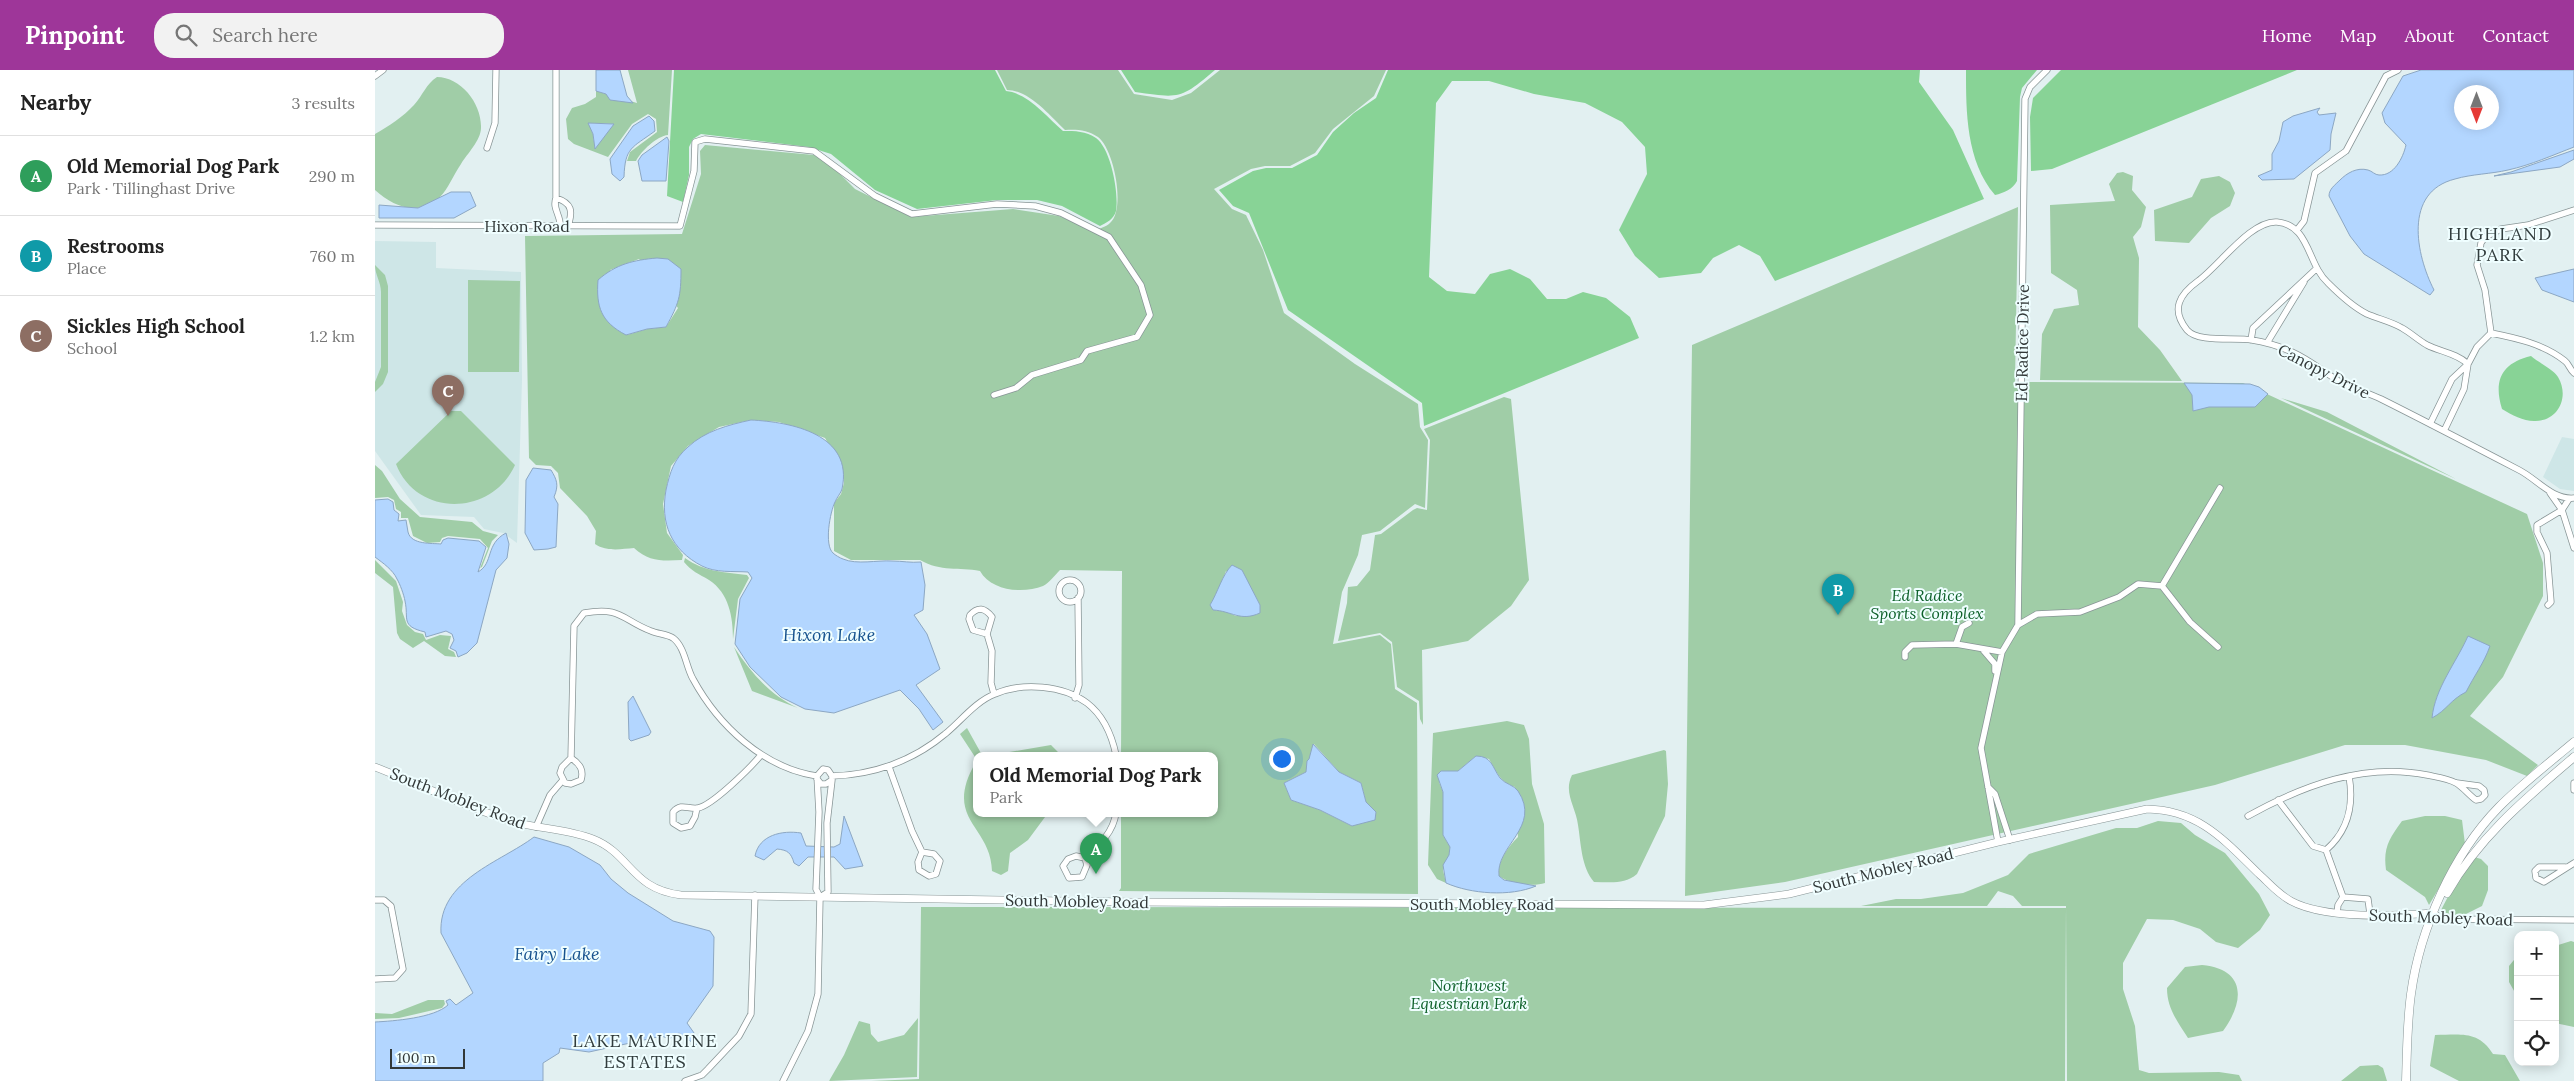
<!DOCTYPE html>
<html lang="en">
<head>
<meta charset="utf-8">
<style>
  :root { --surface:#fff; --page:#f2f2f2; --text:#222; --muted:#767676; --line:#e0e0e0; --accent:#9e3699 }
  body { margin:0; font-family:Lora,serif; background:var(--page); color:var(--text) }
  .controls { position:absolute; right:15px; bottom:15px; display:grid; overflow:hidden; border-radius:10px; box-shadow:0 2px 12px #0003 }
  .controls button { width:45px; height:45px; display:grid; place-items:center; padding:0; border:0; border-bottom:1px solid var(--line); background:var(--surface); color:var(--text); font:25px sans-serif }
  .compass { position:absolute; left:2079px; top:15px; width:45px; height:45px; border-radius:50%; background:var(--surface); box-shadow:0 2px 12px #0003; rotate:180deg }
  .scale { position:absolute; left:15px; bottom:12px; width:75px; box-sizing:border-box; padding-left:5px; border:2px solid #323838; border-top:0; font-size:14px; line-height:18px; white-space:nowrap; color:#323838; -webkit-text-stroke:4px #effeff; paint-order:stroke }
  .you { position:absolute; left:906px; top:688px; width:18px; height:18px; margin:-12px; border:4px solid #fff; border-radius:50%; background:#1a73e8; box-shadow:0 0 0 8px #1a73e833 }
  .badge { display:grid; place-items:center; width:32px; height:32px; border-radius:50%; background:var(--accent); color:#fff; font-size:16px; font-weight:700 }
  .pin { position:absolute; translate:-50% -41px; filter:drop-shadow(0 1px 2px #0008) }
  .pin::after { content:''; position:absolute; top:26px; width:18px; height:15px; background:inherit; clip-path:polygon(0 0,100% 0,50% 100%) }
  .popup { position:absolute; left:598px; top:682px; width:245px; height:65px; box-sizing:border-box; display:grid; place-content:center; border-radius:10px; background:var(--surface); filter:drop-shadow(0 1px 4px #0005); font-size:16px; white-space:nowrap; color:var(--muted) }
  .popup b { font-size:19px; color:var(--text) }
  .popup::after { content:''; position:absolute; left:50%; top:100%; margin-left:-10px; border:10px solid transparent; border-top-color:var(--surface) }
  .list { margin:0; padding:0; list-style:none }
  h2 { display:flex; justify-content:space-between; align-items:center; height:65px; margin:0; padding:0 20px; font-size:21px }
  h2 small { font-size:16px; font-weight:400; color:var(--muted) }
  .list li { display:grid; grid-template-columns:32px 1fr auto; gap:15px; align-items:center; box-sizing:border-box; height:80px; padding:0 20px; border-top:1px solid var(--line) }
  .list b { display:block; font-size:19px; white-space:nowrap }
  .list p { margin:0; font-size:16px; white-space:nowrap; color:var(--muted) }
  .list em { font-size:16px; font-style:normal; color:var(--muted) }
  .icon { flex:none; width:28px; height:28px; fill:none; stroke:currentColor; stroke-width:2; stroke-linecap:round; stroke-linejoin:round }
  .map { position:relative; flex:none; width:2199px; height:1011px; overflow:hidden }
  header { display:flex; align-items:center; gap:30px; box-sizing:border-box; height:70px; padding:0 25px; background:var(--accent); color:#fff }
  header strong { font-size:24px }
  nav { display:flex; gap:28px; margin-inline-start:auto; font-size:18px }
  .search { width:350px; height:45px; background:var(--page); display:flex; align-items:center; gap:12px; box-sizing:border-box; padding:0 18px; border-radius:20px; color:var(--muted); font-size:19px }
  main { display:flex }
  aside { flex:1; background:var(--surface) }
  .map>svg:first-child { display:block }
  .built { fill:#cee6e7 }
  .green { fill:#a0cda7; fill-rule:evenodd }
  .forest { fill:#88d396 }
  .water { fill:#b3d6ff; stroke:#8ca7c3; fill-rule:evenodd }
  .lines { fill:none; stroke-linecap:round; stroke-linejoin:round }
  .minor-casing { stroke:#889596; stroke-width:7 }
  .tertiary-casing { stroke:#889596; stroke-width:8 }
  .secondary-casing { stroke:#889596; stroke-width:9 }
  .minor { stroke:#fff; stroke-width:5.5 }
  .tertiary { stroke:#fff; stroke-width:7 }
  .secondary { stroke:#fff; stroke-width:8 }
  .labels { text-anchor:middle; stroke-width:4; stroke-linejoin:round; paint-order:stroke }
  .street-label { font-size:16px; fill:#323838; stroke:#effeff }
  .park-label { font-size:16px; font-style:italic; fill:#0d612a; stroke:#effeff }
  .neighbourhood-label { font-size:18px; letter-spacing:1px; fill:#313c3d; stroke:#effeff }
  .water-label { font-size:18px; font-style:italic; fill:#16528e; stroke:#effeff }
</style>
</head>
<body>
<header>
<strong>Pinpoint</strong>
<div class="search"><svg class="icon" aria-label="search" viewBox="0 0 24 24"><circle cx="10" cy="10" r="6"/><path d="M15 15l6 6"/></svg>Search here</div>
<nav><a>Home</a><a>Map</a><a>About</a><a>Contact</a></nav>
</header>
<main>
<aside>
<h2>Nearby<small>3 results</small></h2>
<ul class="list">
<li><span class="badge" style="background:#2e9e5b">A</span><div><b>Old Memorial Dog Park</b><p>Park · Tillinghast Drive</p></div><em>290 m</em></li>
<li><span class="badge" style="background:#0f9aa8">B</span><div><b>Restrooms</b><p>Place</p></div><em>760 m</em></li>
<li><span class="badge" style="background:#8d6e63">C</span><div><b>Sickles High School</b><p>School</p></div><em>1.2 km</em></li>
</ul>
</aside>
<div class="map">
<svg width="2199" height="1011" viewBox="0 0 2199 1011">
  <rect width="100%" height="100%" fill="#e2f0f1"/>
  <!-- built -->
  <path class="built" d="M0,171L61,172V198L146,202L147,310L142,473L128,463L109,459L99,447L46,445L0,381Z
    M2187,367L2199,369V421L2185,419L2168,407Z"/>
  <!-- green -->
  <path class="green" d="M253,0H297L293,65C282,66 266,81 261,91H252L255,82L282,62L281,49L273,44L257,54L233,87L199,74L193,69L191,49L197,38L210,34L221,27V21L262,33ZM218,53L238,54L220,78L218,64L214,54Z
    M622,0H743L759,24L797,30L816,23L845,0H1011L999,26L958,59L940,83L915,96H890L876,99L839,119L857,139L871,145L888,180L909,243L980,294L1043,334L1045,357L1053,370L1050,438L1040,434L1005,461L987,465L983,485L967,522L958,574L1005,565L1016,574L1020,619L1042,633L1043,824L744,821L746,818V743H840V685H746L747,501L685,500C680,505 674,513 668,516C648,524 616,521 605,501C584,497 566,502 545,490H476L459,481V433L466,424L469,413L467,398L450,368L404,352L376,350L344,357L313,376L296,396L288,434L292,463L308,485L307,490C288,491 274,492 259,478C246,479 232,482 220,474L221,461L212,446L185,418L183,403L176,396L161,395L154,388L150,166L307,164L326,104L325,81L330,75L439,85L457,96L480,119L536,147L638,139L684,146L718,161C723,159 731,157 735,153C751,139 739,79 723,67C713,60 701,59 690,60C675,46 654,20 632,20ZM264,189L303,238L291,257L272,259L252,265L235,200ZM851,501L878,522L885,535L861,546L835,535L844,520ZM939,674L964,702L986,713L991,732L1001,742L977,756L945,740L916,730L909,713L931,702Z
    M62,7C86,7 107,34 106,58C106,70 92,84 86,94C79,104 73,119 65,127C43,147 19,137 0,120V64C14,56 28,47 39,35C48,25 51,14 62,7Z
    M1748,102L1758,106L1757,120L1771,137L1766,157L1758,167L1764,188L1763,257L1785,280L1807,311L1665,310L1667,264L1679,239L1704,235L1702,220L1676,203L1675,135L1740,131L1734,114L1742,103Z
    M1844,106L1855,112L1860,123L1855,136L1836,148L1814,173L1780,171L1779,140L1817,127L1826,109Z
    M1643,137L1640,312L1868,313L2152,444L2168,493V526L2128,607L2095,646L2163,695L2152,706L2111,690L2030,675H1970L1840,715L1410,812L1310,826L1317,275Z
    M0,195L10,205L13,216V302L8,314L0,322V312L6,297V222C6,212 0,205 0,195Z
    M93,210L145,211L144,302H93Z
    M1129,327L1136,329L1154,510L1136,536L1093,571L1047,580L1048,655L1045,649L1044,631L1022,617L1017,572L1005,563L963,571L972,533L973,517L982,516L995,500L1000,465L1006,464L1038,440L1042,438L1052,440L1055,370L1049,359Z
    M1906,328L1952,342L2081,409Z
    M76,341H86L140,395C117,446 42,448 21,394Z
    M0,395L7,401L25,429L45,447L97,452L108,461L123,465L117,471L107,497L105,498L113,478L105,469L73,466L67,468L65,472L52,473L38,466L33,448H26V442L21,439L19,430L13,427L0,428Z
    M310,488C330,502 348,502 372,505L374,508L363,529L358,569C358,547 354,523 334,510C324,504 316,501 309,492Z
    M0,490L21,511L28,532L27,541L32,555L40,562L48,564L51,570L65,565L76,566L73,579L79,582L81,587L70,586L49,571L38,578L25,569L22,563L18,517L0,503Z
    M359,577C376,603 395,625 423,638L377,621Z
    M1132,651L1149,655L1154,669L1157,714L1169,754L1170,813C1158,817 1135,814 1124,806C1122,791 1133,777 1143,767L1140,717C1126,714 1121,701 1114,689L1101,686L1083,701L1072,702L1064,712L1068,722V765L1075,777L1074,785L1068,800L1071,813L1062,809L1053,795L1058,663Z
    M592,658L607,685H602V743H673L653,770L635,783L633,801L626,805L617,801C616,754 566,750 602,690L585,664Z
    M676,675L686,685H617Z
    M1289,680L1291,681L1293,714L1290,746L1262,804C1249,815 1235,812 1219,812C1206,797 1206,773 1203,755C1201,737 1188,723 1197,705Z
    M2050,746H2070L2087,750L2090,774L2054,835L2050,827L2011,800C2008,778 2014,769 2027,751Z
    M1783,751L1806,753L1820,765L1850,783L1884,824L1895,845L1885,860L1863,878L1841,872L1825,859L1798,850L1772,849L1748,893V919L1760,956L1764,1000L1774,1003L1844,1002L1864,1005L1867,1011H1692L1691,836H1647L1638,826L1623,821L1612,836H1486L1521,829H1546L1588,823L1633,805L1654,784L1741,758H1762Z
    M2099,787L2106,789L2113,796V820L2107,836L2091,844L2068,846L2066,840L2077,819Z
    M546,837L1691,838L1690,1011H496L544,1009Z
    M2196,871L2199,872V957L2180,953V876Z
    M2143,885V928L2134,912V896Z
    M1827,895C1871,899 1870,931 1848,961L1813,968C1802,951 1792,938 1792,918L1810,897Z
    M53,930H69L70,934L67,938L24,948L0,949V943L17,944Z
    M543,948L542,1007L454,1011L469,985L484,951L495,954L496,964L503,972L529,965Z
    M2060,965C2085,965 2103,960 2118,984L2130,985L2145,1011H2084L2055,996Z
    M2003,995L2008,998L2012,1011H1966L1985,996Z"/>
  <!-- forest -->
  <path class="forest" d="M299,0H620L631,21C653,23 672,47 688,61C700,61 711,61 721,68C736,79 744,123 741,141C739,149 731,153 725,156L687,136L662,130H622L542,139L500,120L456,84L434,77L326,64L318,69L314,77V105L308,132L292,126Z
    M746,0H840C805,30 804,28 760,22Z
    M1013,0H1545L1544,12L1578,60L1609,129L1400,211L1385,186L1364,175L1338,188L1326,203L1284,208L1260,186L1244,160L1272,104L1270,77L1247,52L1210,33L1159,24L1114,11H1077L1061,33L1054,207L1072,221L1100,224L1115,204L1135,199L1155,209L1172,229H1191L1208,222L1231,228L1255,247L1264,268L1049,356L1047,333L913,240L874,143L858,136L844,120L878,101L891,98H917L942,85L958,62L979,43L1001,28Z
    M1591,0H1662L1647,18L1645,27L1642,111C1638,119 1629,123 1620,125C1591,91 1591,42 1591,0Z
    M1686,0H1922L1677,99L1656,101L1655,47L1658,28Z
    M2156,286C2164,293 2178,299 2183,307C2195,327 2183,352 2159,351C2148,351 2137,345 2127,339C2118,310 2127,293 2156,286Z"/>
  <!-- water -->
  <path class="water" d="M221,0H245L252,26L258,33L235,30L231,24L221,21Z
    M2046,0H2199V77C2178,85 2156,95 2133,100C2116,104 2097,104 2080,109C2028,122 2041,185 2059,220L2055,225L1989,184L1975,166L1954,126C1954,119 1960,115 1965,110C1972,103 1982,97 1993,100C1997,101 2000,105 2004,105C2019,106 2028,88 2031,75L2010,53L2007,43L2028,6ZM2086,22H2116V52H2086Z
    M1945,38L1942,42L1944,45L1961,43L1956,64L1955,80L1919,109L1887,110L1883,106L1897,100V84L1904,71L1908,52L1918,46Z
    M274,46L279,51L280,61C257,78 250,77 249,107L245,111L237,104L235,89L258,56Z
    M213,53L239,54L220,79L218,64Z
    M292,67L294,71L291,111H267L263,91L267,85Z
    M2199,80V89L2185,97L2119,106L2136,102Z
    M76,122H95L101,136L79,148H4V135L43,138Z
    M282,188L293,189L306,199C306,227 304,233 291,257L272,259L251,265C226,252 221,237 223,210C241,194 259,190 282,188Z
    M2199,199V232L2167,220L2160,208Z
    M1809,313L1875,314L1884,317L1893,324L1880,337H1834L1818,341L1817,325Z
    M376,350C416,352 479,364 467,419C466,423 462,427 460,432C455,442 449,475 458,483C460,485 465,488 468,489C482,495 502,490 517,491C528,491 535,493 546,492L550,515L548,540L539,545L552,564L565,599L541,615L568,652L558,660L544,639L525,620L459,643L430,639L406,627L375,597L360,574L365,529L377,508L373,502C357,501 341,503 327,496C296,480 285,453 291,420C295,402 299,389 313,377C330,361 353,355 376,350Z
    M158,398L176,400C182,410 184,415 179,427L183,434L181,477L173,479L159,480L150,463L151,410Z
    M13,429L18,432L19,440L24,444L23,451L31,450C32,454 32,458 33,462C36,475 57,473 66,474L68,470L73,468L104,471L111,477L103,502C119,493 110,474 131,463L134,474L132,488L121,500L102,573L92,583L83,587L81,581L75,578L79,570L77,564L71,561L51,567L50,562C25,556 34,549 30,531C29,525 25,514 22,509C18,500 8,493 0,487V430Z
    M857,495L867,500L885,535V543C865,552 857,541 838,540L835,535C843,522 847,505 857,495Z
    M2093,566L2115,576C2109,593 2099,606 2091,622C2075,630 2072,640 2057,648C2060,618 2081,593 2093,566Z
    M258,626L276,662L274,665L256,671L254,669L253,632Z
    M938,674L964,702L986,713L991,732L1001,742L1000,750L977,756L945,740L916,730L909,713L931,702L932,691L934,689Z
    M1101,686C1117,686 1117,697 1125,708C1130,714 1139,715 1143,721C1167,757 1120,776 1124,806L1129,810L1161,816C1135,827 1096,824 1071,813L1068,795L1074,785L1075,777L1068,765V722L1062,705L1066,701H1083Z
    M469,746L488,796L470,799L459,787H433L424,796L419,793C416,783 413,780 402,779L389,790L380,786C384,765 407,760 426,763L431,776L459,777L465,774Z
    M159,767L194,777L225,795L236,809L253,823L298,851L335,861L339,867L338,916L312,953L324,970L321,975L304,963L294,969L287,966L214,982L185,978L184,983L168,993V1011H0V952C19,951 59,948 73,935L71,931L75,929L81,935L98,923L66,863C63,810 126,792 159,767Z"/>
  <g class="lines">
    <!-- minor casing -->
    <g class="minor-casing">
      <path id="minor" d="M181,0V128
        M0,6L8,0
        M112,78L120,53L121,0
        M0,155L305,156L319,101L320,72L330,69L439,81L500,126L537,144L622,134L660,136L686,143L734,167L766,215L775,245L762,267L712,281L706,290L657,305L641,318L619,325
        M185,156C186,145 177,139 181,128C197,133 198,141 193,156
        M1922,160L1929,151L1940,103L1971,81L2011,6L2023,0
        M2116,263C2141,268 2169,274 2190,291C2194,294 2195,300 2199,303
        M1876,270L1878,258L1941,199
        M1892,273L1929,212
        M2093,294C2081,283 2066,282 2052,275C2043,270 2036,263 2027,258C2017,252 2004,249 1992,244C1978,237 1964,224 1953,213C1932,194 1935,155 1902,152C1876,150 1845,195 1823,211C1805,224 1795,239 1812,260C1823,273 1860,267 1877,270C1890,272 1904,276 1917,282C1935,290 1950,303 1967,313C1980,319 1993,323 2006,329C2052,352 2098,376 2144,400C2162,409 2177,430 2199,428
        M2055,354L2077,309L2093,294L2102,277L2116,263L2110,220L2102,195L2106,173L2110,167L2126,159L2153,155L2199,140
        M2069,361L2089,319L2093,294
        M2175,423L2187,440L2199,478
        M684 521a11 11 0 1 1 22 0a11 11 0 1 1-22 0Z
        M1787,516L1845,418
        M2173,535L2176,532L2172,483L2162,462V455L2187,440L2194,429
        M1643,555L1650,29L1655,17L1672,0
        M612,564L598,560L594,549L595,545C603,536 610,538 617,547L612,564L617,581L616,613L619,624
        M1581,574L1587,557L1594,553
        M1608,580L1620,594V601
        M1530,587V582L1537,575L1581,574L1627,582
        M700,628L704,615L703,528
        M196,688C205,694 209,700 206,710L196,714L190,713L185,703L187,697L196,688L199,556L209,543C246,536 247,550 276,561C283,564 292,564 298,568C310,577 311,597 318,609C343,655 388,698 442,706
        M514,697L537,761L547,782L543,792L544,800L554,806L561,804L565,791L559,784L547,782
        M457,706C498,705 538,691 570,664C585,652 601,631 620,624C647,612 688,615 712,633C729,646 737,666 741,685
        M2199,713V720
        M1613,717L1620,724L1635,770
        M1903,730L1938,776L1951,780C1974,760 1979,735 1974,706
        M322,738L320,747L315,756L306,758L298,753V742C307,732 313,740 323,738C338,735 376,697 386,685
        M1873,746C1927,716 1989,692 2052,705C2061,707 2072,708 2081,713C2088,717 2094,725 2101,730L2106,729L2110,725L2109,720L2104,716L2082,713
        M161,757L175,725L188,710
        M1623,772L1606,678L1627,582L1643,555L1662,544L1705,542L1744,527L1763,514L1787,516L1815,552L1843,577
        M1951,780L1968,827
        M701,786L710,788L712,795L707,807L694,808L688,796L693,789Z
        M710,788C724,775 738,763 741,743
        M2190,797H2164L2160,801L2161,808L2169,812L2199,793
        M445,827L453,822L452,753L457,710
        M0,830H9L16,836L28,899L20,908L0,909
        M1962,843L1963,835L1968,827L1993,829L1995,844
        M2058,843L2069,849L2199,850
        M310,1011L327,1005L333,999L364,966L376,944L380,825
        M408,1011L433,961L443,924L445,827L441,819L444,742L442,706L448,699L453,700L457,706V710L451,714H446L442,709"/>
    </g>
    <!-- tertiary casing -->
    <g class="tertiary-casing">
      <path id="tertiary" d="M0,697C44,714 87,735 132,750C160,759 190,758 218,769C256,784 256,819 306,825L756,832L1329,835L1414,824L1623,772L1772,739C1824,740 1849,770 1884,804C1894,813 1903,824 1916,831C1949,849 2020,846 2058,843"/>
    </g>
    <!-- secondary casing -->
    <g class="secondary-casing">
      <path id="secondary" d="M2072,823C2104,767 2151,728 2199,687
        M2031,1011C2032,982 2032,953 2036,924C2045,858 2078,784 2124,737C2147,714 2174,693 2199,672"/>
    </g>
    <!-- minor -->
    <use href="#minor" class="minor"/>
    <!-- tertiary -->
    <use href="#tertiary" class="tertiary"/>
    <!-- secondary -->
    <use href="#secondary" class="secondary"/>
  </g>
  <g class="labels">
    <!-- street labels -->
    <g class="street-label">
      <text x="152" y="162">Hixon Road</text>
      <text transform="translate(1647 273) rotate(-89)" y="6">Ed Radice Drive</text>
      <text transform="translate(1949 301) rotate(27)" y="6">Canopy Drive</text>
      <text transform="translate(83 728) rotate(21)" y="6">South Mobley Road</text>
      <text transform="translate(1508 800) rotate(-14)" y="6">South Mobley Road</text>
      <text transform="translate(702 831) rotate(1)" y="6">South Mobley Road</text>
      <text x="1107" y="840">South Mobley Road</text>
      <text transform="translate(2066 847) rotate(2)" y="6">South Mobley Road</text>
    </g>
    <!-- park labels -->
    <g class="park-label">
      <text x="1552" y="531">Ed Radice<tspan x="1552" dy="18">Sports Complex</tspan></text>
      <text x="1094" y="921">Northwest<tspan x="1094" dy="18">Equestrian Park</tspan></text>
    </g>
    <!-- neighbourhood labels -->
    <g class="neighbourhood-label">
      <text x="2125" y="170">HIGHLAND<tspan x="2125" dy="21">PARK</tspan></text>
      <text x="270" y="977">LAKE MAURINE<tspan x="270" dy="21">ESTATES</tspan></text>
    </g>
    <!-- water labels -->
    <g class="water-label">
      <text x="454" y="571">Hixon Lake</text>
      <text x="182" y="890">Fairy Lake</text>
    </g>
  </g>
</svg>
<div class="controls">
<button>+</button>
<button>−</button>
<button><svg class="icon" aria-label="locate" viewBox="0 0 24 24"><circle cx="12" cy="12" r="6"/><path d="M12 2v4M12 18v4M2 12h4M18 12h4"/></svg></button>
</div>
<svg class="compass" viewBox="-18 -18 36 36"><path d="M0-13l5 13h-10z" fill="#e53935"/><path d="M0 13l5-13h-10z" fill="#767676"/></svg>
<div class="scale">100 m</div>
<div class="you"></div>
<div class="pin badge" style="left:721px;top:804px;background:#2e9e5b">A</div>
<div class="popup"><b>Old Memorial Dog Park</b>Park</div>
<div class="pin badge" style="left:1463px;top:545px;background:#0f9aa8">B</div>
<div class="pin badge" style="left:73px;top:346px;background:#8d6e63">C</div>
</div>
</main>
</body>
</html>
